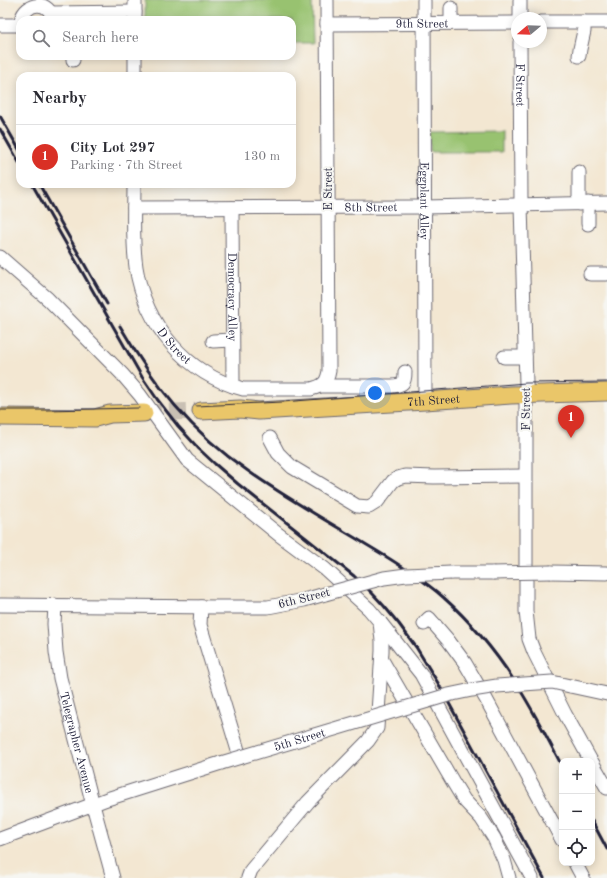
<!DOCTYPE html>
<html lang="en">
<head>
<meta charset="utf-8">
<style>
  :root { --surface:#fff; --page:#f7f7f7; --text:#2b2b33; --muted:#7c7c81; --line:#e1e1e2; --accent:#d93025 }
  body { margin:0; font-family:"Old Standard TT",serif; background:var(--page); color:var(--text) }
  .controls { position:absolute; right:12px; bottom:12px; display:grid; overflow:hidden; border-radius:8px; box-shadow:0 2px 10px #0003 }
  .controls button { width:36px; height:36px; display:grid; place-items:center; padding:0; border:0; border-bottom:1px solid var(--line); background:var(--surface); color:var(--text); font:20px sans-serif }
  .compass { position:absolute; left:511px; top:12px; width:36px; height:36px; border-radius:50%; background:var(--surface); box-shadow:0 2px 10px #0003; rotate:251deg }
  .you { position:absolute; left:375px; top:393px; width:14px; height:14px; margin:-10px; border:3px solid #fff; border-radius:50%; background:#1a73e8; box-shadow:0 0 0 6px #1a73e833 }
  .badge { display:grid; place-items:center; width:26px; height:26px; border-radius:50%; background:var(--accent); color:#fff; font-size:13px; font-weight:700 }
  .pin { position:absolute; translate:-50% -33px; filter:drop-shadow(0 1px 2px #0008) }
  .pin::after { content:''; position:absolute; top:21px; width:14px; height:12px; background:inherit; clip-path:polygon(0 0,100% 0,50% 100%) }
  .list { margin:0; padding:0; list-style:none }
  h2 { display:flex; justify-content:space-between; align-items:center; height:52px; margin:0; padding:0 16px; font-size:17px }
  h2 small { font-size:13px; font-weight:400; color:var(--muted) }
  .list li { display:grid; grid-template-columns:26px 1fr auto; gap:12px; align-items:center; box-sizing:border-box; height:64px; padding:0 16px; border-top:1px solid var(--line) }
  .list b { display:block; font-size:15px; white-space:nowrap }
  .list p { margin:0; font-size:13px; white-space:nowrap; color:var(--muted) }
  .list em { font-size:13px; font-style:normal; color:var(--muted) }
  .icon { flex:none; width:22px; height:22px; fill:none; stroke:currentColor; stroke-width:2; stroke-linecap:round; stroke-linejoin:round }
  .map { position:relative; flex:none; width:607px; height:878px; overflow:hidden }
  .search { position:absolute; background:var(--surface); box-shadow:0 2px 10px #0003; left:16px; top:16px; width:280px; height:44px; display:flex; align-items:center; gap:10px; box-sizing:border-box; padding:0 14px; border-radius:12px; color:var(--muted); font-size:15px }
  .panel { position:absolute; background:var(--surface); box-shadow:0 2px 10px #0003; left:16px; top:72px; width:280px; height:116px; border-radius:12px }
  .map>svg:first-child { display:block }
  .green { fill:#98c26f; stroke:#5d7255 }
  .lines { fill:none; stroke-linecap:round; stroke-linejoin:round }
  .major-tunnel { stroke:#c9c0b4; stroke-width:17; stroke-dasharray:17 8; stroke-linecap:butt }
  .minor-casing { stroke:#6b6770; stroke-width:15 }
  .major-casing { stroke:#6b6770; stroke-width:19 }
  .minor { stroke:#fff; stroke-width:13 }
  .major { stroke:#eac669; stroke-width:17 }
  .tram { stroke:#22223b; stroke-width:1 }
  .rail { stroke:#22223b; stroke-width:3 }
  .minor-bridge-casing { stroke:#6b6770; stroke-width:15; stroke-linecap:butt }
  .minor-bridge { stroke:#fff; stroke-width:13 }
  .labels { text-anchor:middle; stroke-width:4; stroke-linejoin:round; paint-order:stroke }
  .street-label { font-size:12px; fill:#22223b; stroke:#f6f6f2 }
</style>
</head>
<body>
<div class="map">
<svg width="607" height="878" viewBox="0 0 607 878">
  <rect width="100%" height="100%" fill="#f6f6f2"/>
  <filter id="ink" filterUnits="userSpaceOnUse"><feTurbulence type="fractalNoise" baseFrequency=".025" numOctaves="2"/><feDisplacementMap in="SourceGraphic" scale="8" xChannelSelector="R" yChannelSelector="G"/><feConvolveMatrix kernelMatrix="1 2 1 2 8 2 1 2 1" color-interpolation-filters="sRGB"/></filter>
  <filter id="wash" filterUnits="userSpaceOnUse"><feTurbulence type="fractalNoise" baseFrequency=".012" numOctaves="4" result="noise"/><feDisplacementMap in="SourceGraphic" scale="16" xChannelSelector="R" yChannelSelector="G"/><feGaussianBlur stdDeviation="0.9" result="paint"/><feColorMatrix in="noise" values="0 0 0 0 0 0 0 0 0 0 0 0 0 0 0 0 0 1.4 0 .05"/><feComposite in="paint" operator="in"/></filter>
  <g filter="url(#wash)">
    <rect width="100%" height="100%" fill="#f3e7d2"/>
    <!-- green -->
    <path class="green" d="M145,0H312L313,43H292V20H145Z
      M502,131V152H430V132Z"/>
  </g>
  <g filter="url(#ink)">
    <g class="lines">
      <!-- major-tunnel -->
      <path class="major-tunnel" d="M144,413L201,411"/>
      <!-- minor casing -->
      <g class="minor-casing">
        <g id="minor">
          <path d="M135,0V20"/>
          <path id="s1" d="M424,0L425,401"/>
          <path d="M520,0V18"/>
          <path d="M451,8V23"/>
          <path d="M51,13L135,12"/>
          <path d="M21,20C26,1 50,0 53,20"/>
          <path d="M541,22H607"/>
          <path id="s2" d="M327,24L517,23"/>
          <path d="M0,25H20"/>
          <path id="s3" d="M520,42L521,205L526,383V611L529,639L534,652L565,714L591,761"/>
          <path d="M73,56V60"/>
          <path d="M579,56L580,49L584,31V22"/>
          <path d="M135,76V56"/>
          <path d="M579,172V204"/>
          <path id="s4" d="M134,184C134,211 132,240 136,267C145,325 186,374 243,389H311C323,386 327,383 329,371L327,0"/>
          <path d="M588,203V224"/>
          <path id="s5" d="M134,208L425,207L607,203"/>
          <path id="s6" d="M232,208L233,386"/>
          <path d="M0,257L48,299L122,374L140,395L187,460L278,534L325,569L369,609L380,622L382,641V651L377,728L368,741L308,802L251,870L248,878"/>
          <path d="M590,274H607"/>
          <path d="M213,341L232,340"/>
          <path d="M504,357H525"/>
          <path d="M321,386H393C403,385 405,383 405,372"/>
          <path d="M270,438L278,453L292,467L357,506L369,507L377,502L393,481L398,478L405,476L434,477L525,476"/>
          <path d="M551,572L607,573"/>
          <path d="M451,573H493"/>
          <path d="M0,605L217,607H268L304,600L325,594"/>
          <path id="s7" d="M55,605L54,624L56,652L60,678L93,805L113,878"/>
          <path d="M201,607L200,625L240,757"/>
          <path d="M380,622L421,674L532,878"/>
          <path d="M424,624L425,622L429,618L448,640L465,663L486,699L562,840"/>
          <path d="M382,660L453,782L464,800L481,818L494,838L504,860L509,878"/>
          <path d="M570,686L607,694"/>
          <path d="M592,762L607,788"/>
          <path d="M0,839L107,799L221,763"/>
          <path d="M575,863L583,878"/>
        </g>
      </g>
      <!-- major casing -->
      <g class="major-casing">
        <g id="major">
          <path id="s8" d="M201,411L240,409L259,411L425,401L511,395L607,392"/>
          <path d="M0,417L95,418L110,414L144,413"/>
        </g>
      </g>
      <!-- minor -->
      <use href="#minor" class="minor"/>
      <!-- major -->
      <use href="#major" class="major"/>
      <!-- tram -->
      <path class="tram" d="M196,406L282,402L526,383L607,382
        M0,410H45L139,408"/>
      <!-- rail -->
      <path class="rail" d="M0,116L20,151
        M0,129L20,164
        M32,184L142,377L157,399L178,426L199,449L215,464L238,484L354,576L372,593L384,606L399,624L416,647L438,683L544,878
        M39,184L107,304
        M120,326C154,385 191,432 248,471C286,498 327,521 367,545C394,561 420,577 443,597C471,622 495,651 515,682C533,709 547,738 562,766
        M592,821L607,849"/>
      <!-- minor-bridge casing -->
      <g class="minor-bridge-casing">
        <g id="minor-bridge">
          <path d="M493,573L551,572"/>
          <path d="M325,594L384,578L406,575L451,573"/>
          <path id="s9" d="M221,763L448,695L472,690L497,686L552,682L570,686"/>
        </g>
      </g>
      <!-- minor-bridge -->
      <use href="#minor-bridge" class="minor-bridge"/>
    </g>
  </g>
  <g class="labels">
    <!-- street labels -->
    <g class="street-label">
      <text dy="4" stroke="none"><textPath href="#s2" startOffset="95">9th Street</textPath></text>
      <text dy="4" stroke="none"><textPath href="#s3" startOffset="43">F Street</textPath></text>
      <text transform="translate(328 189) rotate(-90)" y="4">E Street</text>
      <text dy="4" stroke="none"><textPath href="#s1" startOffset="201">Eggplant Alley</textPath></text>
      <text dy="4" stroke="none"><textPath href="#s5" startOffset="237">8th Street</textPath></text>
      <text dy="4" stroke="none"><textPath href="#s6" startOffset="89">Democracy Alley</textPath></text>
      <text dy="4" stroke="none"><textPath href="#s4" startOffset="172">D Street</textPath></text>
      <text dy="4" stroke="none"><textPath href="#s8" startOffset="233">7th Street</textPath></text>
      <text transform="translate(526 409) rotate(-90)" y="4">F Street</text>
      <text transform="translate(304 598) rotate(-14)" y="4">6th Street</text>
      <text dy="4" stroke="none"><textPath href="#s9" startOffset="82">5th Street</textPath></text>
      <text dy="4" stroke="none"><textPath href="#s7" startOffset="140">Telegrapher Avenue</textPath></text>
    </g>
  </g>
</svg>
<div class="controls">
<button>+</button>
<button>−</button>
<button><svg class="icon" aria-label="locate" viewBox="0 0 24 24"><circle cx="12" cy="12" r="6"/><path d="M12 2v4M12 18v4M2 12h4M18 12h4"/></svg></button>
</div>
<svg class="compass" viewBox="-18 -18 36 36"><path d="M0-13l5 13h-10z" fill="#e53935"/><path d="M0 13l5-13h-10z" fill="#7c7c81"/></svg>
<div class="you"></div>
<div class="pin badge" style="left:571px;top:438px">1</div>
<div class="search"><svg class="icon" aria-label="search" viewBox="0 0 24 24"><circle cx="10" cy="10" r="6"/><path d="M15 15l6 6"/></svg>Search here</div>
<section class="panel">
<h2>Nearby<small></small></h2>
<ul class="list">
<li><span class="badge">1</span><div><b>City Lot 297</b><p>Parking · 7th Street</p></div><em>130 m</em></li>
</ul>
</section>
</div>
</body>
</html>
